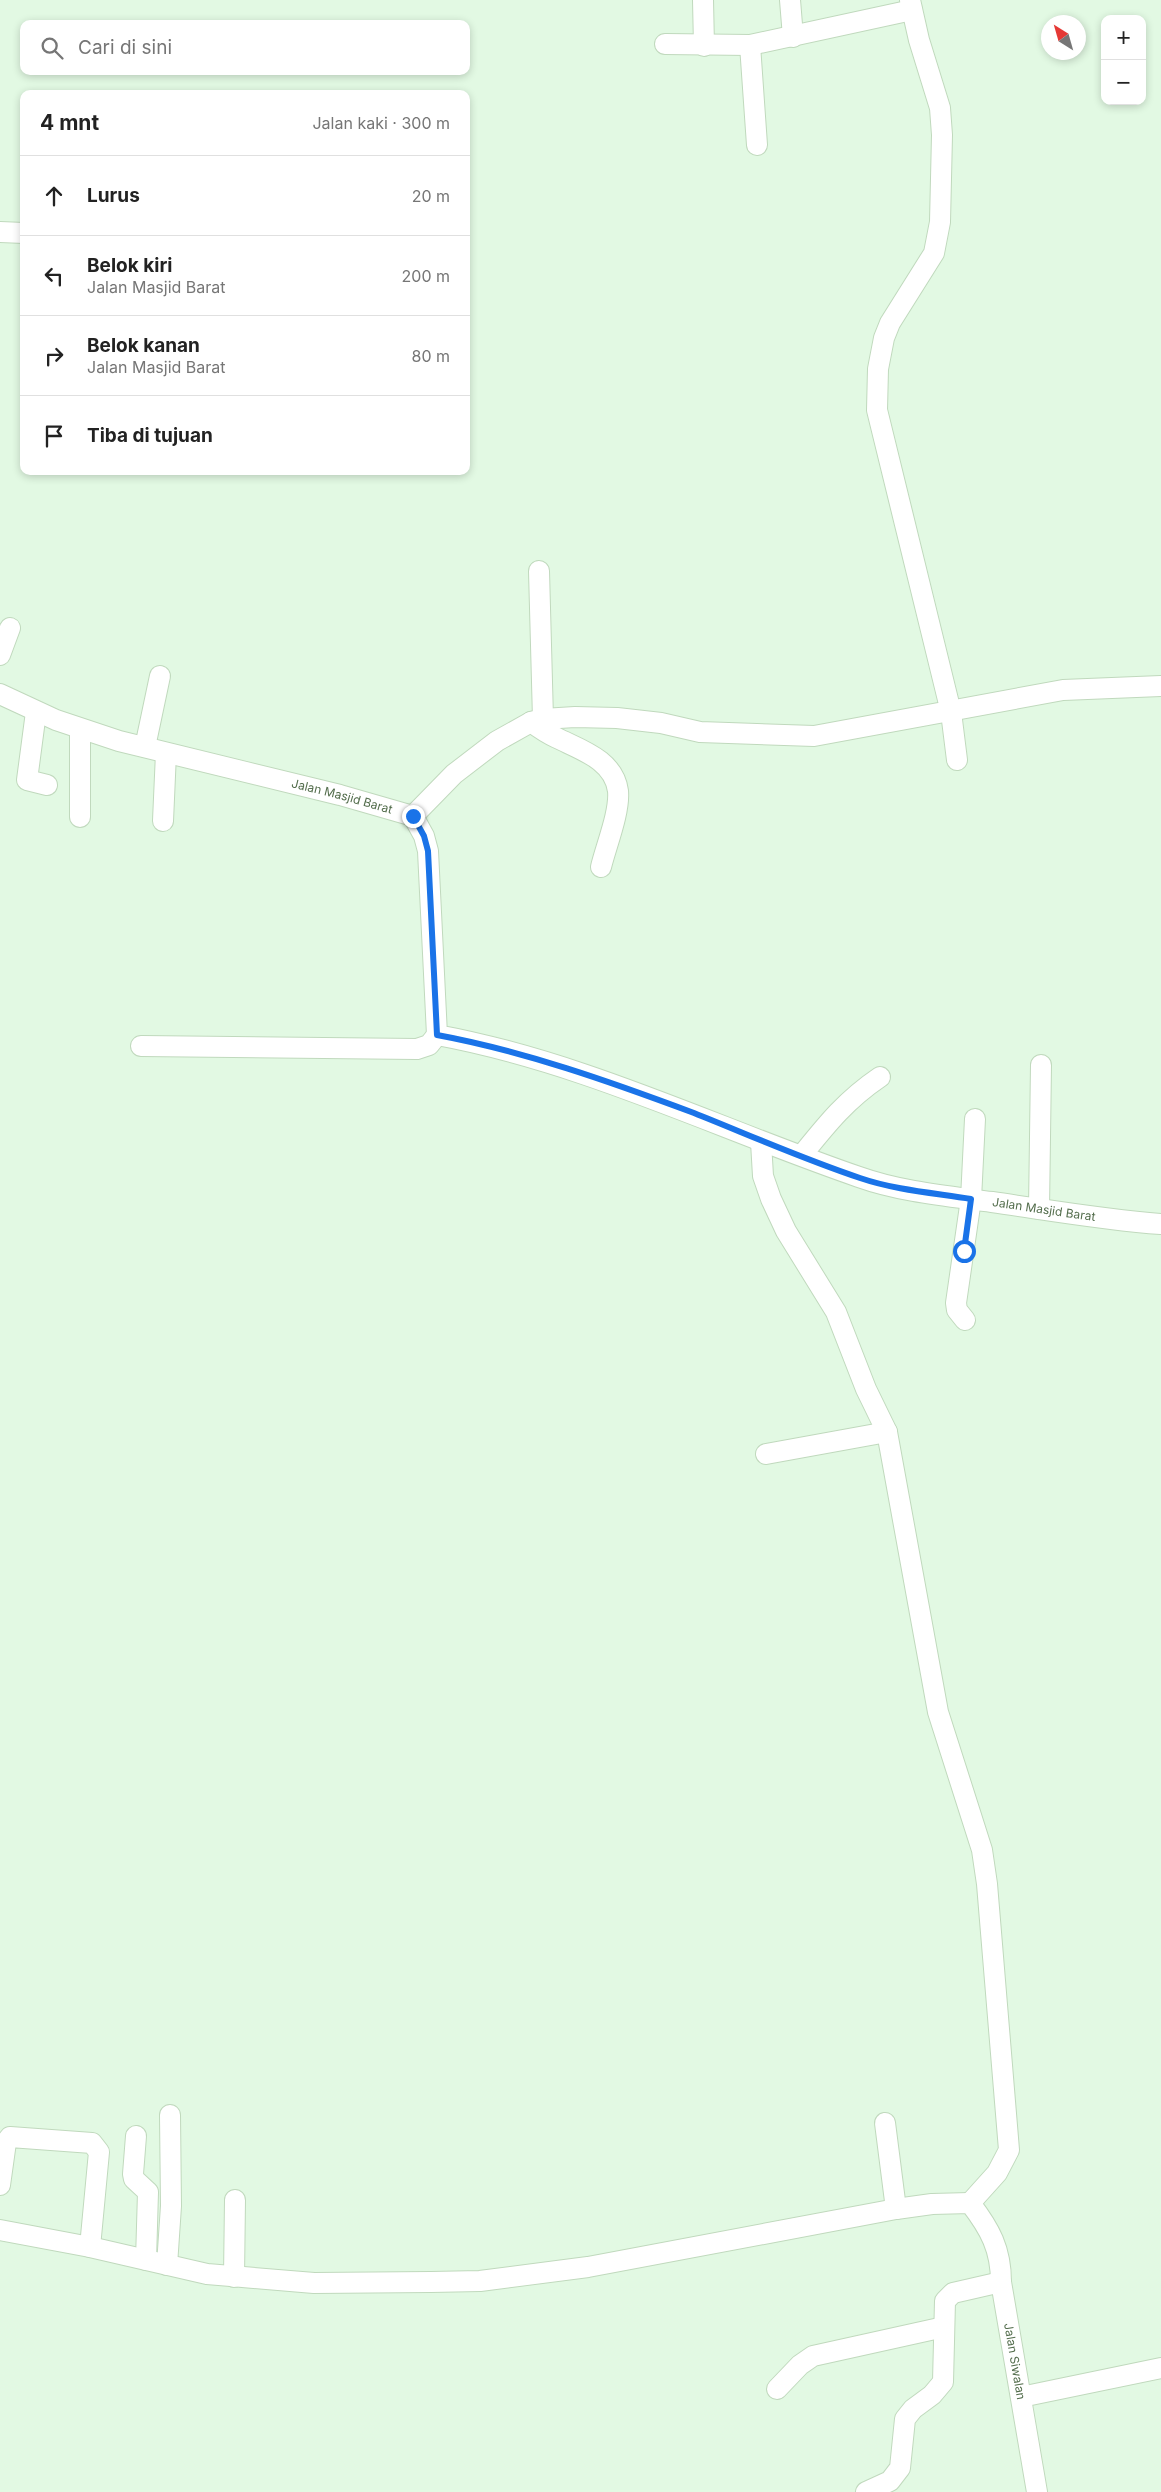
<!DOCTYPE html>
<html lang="id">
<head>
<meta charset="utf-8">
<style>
  :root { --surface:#fff; --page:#f2f2f2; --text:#222; --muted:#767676; --line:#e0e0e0 }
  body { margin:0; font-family:Inter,sans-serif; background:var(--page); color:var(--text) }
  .controls { position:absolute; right:15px; top:15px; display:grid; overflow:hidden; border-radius:10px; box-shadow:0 2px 8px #0003 }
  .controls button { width:45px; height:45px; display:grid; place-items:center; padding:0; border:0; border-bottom:1px solid var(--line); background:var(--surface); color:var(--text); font:25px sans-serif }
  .compass { position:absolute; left:1041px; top:15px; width:45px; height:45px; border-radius:50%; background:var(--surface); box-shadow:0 2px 8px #0003; rotate:323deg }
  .stop { position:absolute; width:15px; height:15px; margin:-11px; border:4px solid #1a73e8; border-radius:50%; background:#fff }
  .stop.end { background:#1a73e8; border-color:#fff; box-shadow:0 1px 5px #0008 }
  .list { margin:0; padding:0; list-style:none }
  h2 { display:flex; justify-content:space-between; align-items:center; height:65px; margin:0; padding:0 20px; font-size:21px }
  h2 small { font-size:16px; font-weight:400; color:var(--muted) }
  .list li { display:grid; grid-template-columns:32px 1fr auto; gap:15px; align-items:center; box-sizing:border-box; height:80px; padding:0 20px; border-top:1px solid var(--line) }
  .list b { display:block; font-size:19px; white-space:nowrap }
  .list p { margin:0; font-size:16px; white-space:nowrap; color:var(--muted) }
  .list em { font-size:16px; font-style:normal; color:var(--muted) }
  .icon { flex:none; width:28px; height:28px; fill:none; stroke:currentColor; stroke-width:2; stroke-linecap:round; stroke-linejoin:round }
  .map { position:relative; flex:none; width:1161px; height:2492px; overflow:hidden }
  .search { position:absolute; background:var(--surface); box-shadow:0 2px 8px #0003; left:20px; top:20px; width:450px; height:55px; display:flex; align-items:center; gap:12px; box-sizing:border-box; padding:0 18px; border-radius:10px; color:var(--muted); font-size:19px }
  .panel { position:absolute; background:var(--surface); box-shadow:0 2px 8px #0003; left:20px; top:90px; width:450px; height:385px; border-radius:10px }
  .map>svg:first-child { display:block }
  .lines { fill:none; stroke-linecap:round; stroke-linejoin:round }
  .minor-casing { stroke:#c0d9bd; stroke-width:22 }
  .minor { stroke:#fff; stroke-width:20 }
  .route { stroke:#1a73e8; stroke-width:6 }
  .labels { text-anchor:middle; stroke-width:4.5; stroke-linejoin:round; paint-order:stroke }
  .street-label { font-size:12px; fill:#536d4c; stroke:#e8fce8 }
</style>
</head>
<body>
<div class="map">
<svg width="1161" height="2492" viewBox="0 0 1161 2492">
  <rect width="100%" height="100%" fill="#e2f9e3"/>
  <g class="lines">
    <!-- minor casing -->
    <g class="minor-casing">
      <g id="minor">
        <path d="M703,0L704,46"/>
        <path d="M790,0L793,37"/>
        <path d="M910,0L919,40L940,108L942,135L940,222L934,253L890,323L884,338L878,369L877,410L951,712L957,760"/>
        <path d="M665,44L750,45L912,10"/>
        <path d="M750,45L757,145"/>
        <path d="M0,232L24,233"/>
        <path d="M539,571L543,719"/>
        <path d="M0,655L10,628"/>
        <path id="s1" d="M0,694L56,720L119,741L340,795L413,816L424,836L428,851L437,1035C584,1062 719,1129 859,1177C901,1192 948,1196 992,1202C1048,1210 1105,1220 1161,1224"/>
        <path d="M36,712L27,780L47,785"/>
        <path d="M531,722C539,728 548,734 557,738C581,750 614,760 618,791C620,812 606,846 601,867"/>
        <path d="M145,747L160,676"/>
        <path d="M413,816L454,774L497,741L531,722L543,719L575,717L617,718L661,723L700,732L814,736L1063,690L1161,686"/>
        <path d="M80,817V730"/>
        <path d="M163,821L166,753"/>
        <path d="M141,1046L417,1049L429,1045L437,1035"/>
        <path d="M761,1142L763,1176L771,1199L786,1231L836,1312L866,1389L887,1432L938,1712L982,1850L987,1884L1009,2150L997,2173L970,2203"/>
        <path d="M802,1155C827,1124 846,1100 880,1077"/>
        <path d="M1039,1209L1041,1065"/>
        <path d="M965,1320L957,1310L956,1303L971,1199L975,1119"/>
        <path d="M766,1454L887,1432"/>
        <path d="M885,2123L896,2209"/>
        <path d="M136,2136L133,2174L134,2179L148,2192L146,2260"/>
        <path d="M0,2185L6,2142L10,2137L92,2143L99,2152L90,2247"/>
        <path id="s2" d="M0,2230L90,2247L207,2274L314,2283L431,2282L480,2281L588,2267L896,2209L932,2204L970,2203C990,2229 1001,2249 1001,2282L1037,2492"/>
        <path d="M167,2265L171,2206L170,2115"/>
        <path d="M234,2277L235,2200"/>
        <path d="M777,2389L800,2365L813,2356L944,2327"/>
        <path d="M1021,2397L1161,2368"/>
        <path d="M866,2492L890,2481L900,2468L905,2419L913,2409L932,2395L943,2382L945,2301L953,2293L1001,2282"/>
      </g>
    </g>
    <!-- minor -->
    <use href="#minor" class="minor"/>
  </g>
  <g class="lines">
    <!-- route -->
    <path class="route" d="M413,816L424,836L428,851L437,1035C524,1051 611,1082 694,1113C749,1135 803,1159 860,1178C895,1190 934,1193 971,1199L964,1251"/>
  </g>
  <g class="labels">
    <!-- street labels -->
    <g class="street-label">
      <text dy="4" stroke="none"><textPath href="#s1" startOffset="358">Jalan Masjid Barat</textPath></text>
      <text dy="4" stroke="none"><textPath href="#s1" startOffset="1288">Jalan Masjid Barat</textPath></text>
      <text dy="4" stroke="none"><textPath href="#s2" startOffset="1149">Jalan Siwalan</textPath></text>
    </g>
  </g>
</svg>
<div class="controls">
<button>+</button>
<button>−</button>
</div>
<svg class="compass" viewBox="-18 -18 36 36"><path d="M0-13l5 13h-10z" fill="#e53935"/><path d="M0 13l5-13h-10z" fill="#767676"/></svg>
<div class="stop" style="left:964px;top:1251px"></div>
<div class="stop end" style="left:413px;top:816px"></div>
<div class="search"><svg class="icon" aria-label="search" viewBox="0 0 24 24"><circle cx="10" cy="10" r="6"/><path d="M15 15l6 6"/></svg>Cari di sini</div>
<section class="panel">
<h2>4 mnt<small>Jalan kaki · 300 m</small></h2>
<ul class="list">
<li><svg class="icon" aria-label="ahead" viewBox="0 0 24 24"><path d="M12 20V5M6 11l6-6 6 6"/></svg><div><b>Lurus</b></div><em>20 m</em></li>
<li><svg class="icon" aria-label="left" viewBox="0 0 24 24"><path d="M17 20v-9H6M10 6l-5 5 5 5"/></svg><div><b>Belok kiri</b><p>Jalan Masjid Barat</p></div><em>200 m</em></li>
<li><svg class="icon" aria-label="right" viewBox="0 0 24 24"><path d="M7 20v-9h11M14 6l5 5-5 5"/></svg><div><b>Belok kanan</b><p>Jalan Masjid Barat</p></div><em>80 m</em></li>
<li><svg class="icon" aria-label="arrive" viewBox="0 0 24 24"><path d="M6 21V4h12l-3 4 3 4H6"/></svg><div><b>Tiba di tujuan</b></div></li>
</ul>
</section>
</div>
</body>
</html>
